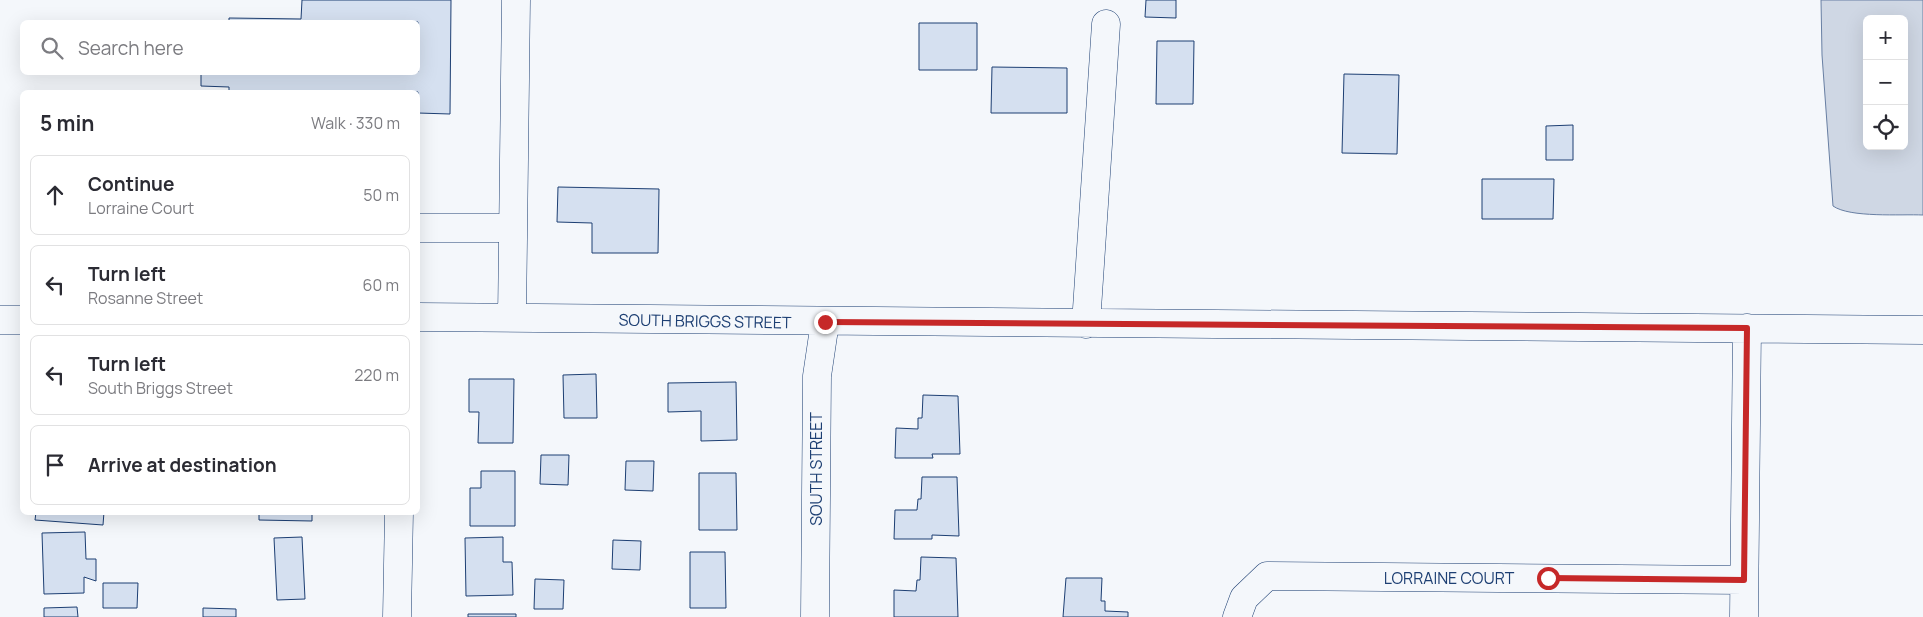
<!DOCTYPE html>
<html lang="en">
<head>
<meta charset="utf-8">
<style>
  :root { --surface:#fff; --page:#f2f2f3; --text:#2b2b33; --muted:#7c7c81; --line:#e1e1e2 }
  body { margin:0; font-family:Manrope,sans-serif; background:var(--page); color:var(--text) }
  .controls { position:absolute; right:15px; top:15px; display:grid; overflow:hidden; border-radius:8px; box-shadow:0 5px 20px #0002 }
  .controls button { width:45px; height:45px; display:grid; place-items:center; padding:0; border:0; border-bottom:1px solid var(--line); background:var(--surface); color:var(--text); font:25px sans-serif }
  .stop { position:absolute; width:15px; height:15px; margin:-11px; border:4px solid #c62828; border-radius:50%; background:#fff }
  .stop.end { background:#c62828; border-color:#fff; box-shadow:0 1px 5px #0008 }
  .list { margin:0; padding:0; list-style:none }
  h2 { display:flex; justify-content:space-between; align-items:center; height:65px; margin:0; padding:0 20px; font-size:21px }
  h2 small { font-size:16px; font-weight:400; color:var(--muted) }
  .list li { display:grid; grid-template-columns:32px 1fr auto; gap:15px; align-items:center; box-sizing:border-box; height:80px; margin:0 10px 10px; padding:0 10px; border:1px solid var(--line); border-radius:8px }
  .list b { display:block; font-size:19px; white-space:nowrap }
  .list p { margin:0; font-size:16px; white-space:nowrap; color:var(--muted) }
  .list em { font-size:16px; font-style:normal; color:var(--muted) }
  .icon { flex:none; width:28px; height:28px; fill:none; stroke:currentColor; stroke-width:2; stroke-linecap:round; stroke-linejoin:round }
  .map { position:relative; flex:none; width:1923px; height:617px; overflow:hidden }
  .search { position:absolute; background:var(--surface); box-shadow:0 5px 20px #0002; left:20px; top:20px; width:400px; height:55px; display:flex; align-items:center; gap:12px; box-sizing:border-box; padding:0 18px; border-radius:8px; color:var(--muted); font-size:19px }
  .panel { position:absolute; background:var(--surface); box-shadow:0 5px 20px #0002; left:20px; top:90px; width:400px; height:425px; border-radius:8px }
  .map>svg:first-child { display:block }
  .water { fill:#cfd7e4; stroke:#687fa3; fill-rule:evenodd }
  .building { fill:#d5e0f0; stroke:#1d3f73 }
  .lines { fill:none; stroke-linecap:round; stroke-linejoin:round }
  .minor-casing { stroke:#1d3f73; stroke-width:29 }
  .minor { stroke:#f4f7fb; stroke-width:28 }
  .route { stroke:#c62828; stroke-width:6 }
  .labels { text-anchor:middle; stroke-width:4; stroke-linejoin:round; paint-order:stroke }
  .street-label { font-size:16px; fill:#1d3f73; stroke:#f4f7fb }
</style>
</head>
<body>
<div class="map">
<svg width="1923" height="617" viewBox="0 0 1923 617">
  <rect width="100%" height="100%" fill="#f4f7fb"/>
  <!-- water -->
  <path class="water" d="M1821,0H1923V215C1901,214 1850,218 1833,206L1822,55ZM1867,19H1904V146H1867Z"/>
  <!-- building -->
  <path class="building" d="M302,0H451L450,114L418,113V92H229V87L201,86V72H418V22H229V18L301,19Z
    M1146,0H1176V18L1145,17Z
    M919,23H977V70H919Z
    M1157,41H1194L1193,104H1156Z
    M992,67L1067,68V113H991Z
    M1344,74L1399,75L1397,154L1342,153Z
    M1573,125V160H1546V126Z
    M1482,179H1554L1553,219H1482Z
    M558,187L659,189L658,253H592V223L557,222Z
    M596,374L597,418H564L563,375Z
    M469,379H514L513,443H478L479,412H469Z
    M736,382L737,440L701,441V411L668,412V383Z
    M923,395L958,396L960,454H932L933,458H895L896,428L918,429V418H922Z
    M541,455H569L568,485L540,484Z
    M626,461H654L653,491L625,490Z
    M481,471H515V526H470V488H481Z
    M699,473H736L737,530H699Z
    M922,477H957L959,536L932,535V539H894L895,510H917L918,499H921Z
    M36,512H104L103,525L35,520Z
    M259,512H312V521L259,520Z
    M85,532L86,559H96V581L84,577V593L44,594L42,533Z
    M302,537L305,599L277,600L274,538Z
    M503,537V562H512L513,595L466,596L465,538Z
    M613,540L641,541L640,570L612,569Z
    M690,552H725L726,608H690Z
    M921,557L956,558L958,617H894V590L916,591L917,580H920Z
    M1066,578H1102L1101,601H1105V611L1128,612V617H1063Z
    M535,579L564,580L563,609H534Z
    M103,583H138L137,608H103Z
    M77,607L78,617H44V608Z
    M203,608L236,609V617H203Z
    M468,614H516V617H468Z"/>
  <g class="lines">
    <!-- minor casing -->
    <g class="minor-casing">
      <path id="minor" d="M418,228H513
        M418,317L1923,330
        M512,318L516,0
        M0,320H22
        M1086,324L1106,24
        M397,617L399,512
        M815,617L817,376L825,322
        M1237,617L1244,598L1267,576L1744,580
        M1744,617L1747,328"/>
    </g>
    <!-- minor -->
    <use href="#minor" class="minor"/>
  </g>
  <g class="lines">
    <!-- route -->
    <path class="route" d="M825,322L1747,328L1744,580L1548,578"/>
  </g>
  <g class="labels">
    <!-- street labels -->
    <g class="street-label">
      <text transform="translate(705 321) rotate(1)" y="6">SOUTH BRIGGS STREET</text>
      <text transform="translate(816 469) rotate(-90)" y="6">SOUTH STREET</text>
      <text x="1449" y="584">LORRAINE COURT</text>
    </g>
  </g>
</svg>
<div class="controls">
<button>+</button>
<button>−</button>
<button><svg class="icon" aria-label="locate" viewBox="0 0 24 24"><circle cx="12" cy="12" r="6"/><path d="M12 2v4M12 18v4M2 12h4M18 12h4"/></svg></button>
</div>
<div class="stop" style="left:1548px;top:578px"></div>
<div class="stop end" style="left:825px;top:322px"></div>
<div class="search"><svg class="icon" aria-label="search" viewBox="0 0 24 24"><circle cx="10" cy="10" r="6"/><path d="M15 15l6 6"/></svg>Search here</div>
<section class="panel">
<h2>5 min<small>Walk · 330 m</small></h2>
<ul class="list">
<li><svg class="icon" aria-label="ahead" viewBox="0 0 24 24"><path d="M12 20V5M6 11l6-6 6 6"/></svg><div><b>Continue</b><p>Lorraine Court</p></div><em>50 m</em></li>
<li><svg class="icon" aria-label="left" viewBox="0 0 24 24"><path d="M17 20v-9H6M10 6l-5 5 5 5"/></svg><div><b>Turn left</b><p>Rosanne Street</p></div><em>60 m</em></li>
<li><svg class="icon" aria-label="left" viewBox="0 0 24 24"><path d="M17 20v-9H6M10 6l-5 5 5 5"/></svg><div><b>Turn left</b><p>South Briggs Street</p></div><em>220 m</em></li>
<li><svg class="icon" aria-label="arrive" viewBox="0 0 24 24"><path d="M6 21V4h12l-3 4 3 4H6"/></svg><div><b>Arrive at destination</b></div></li>
</ul>
</section>
</div>
</body>
</html>
